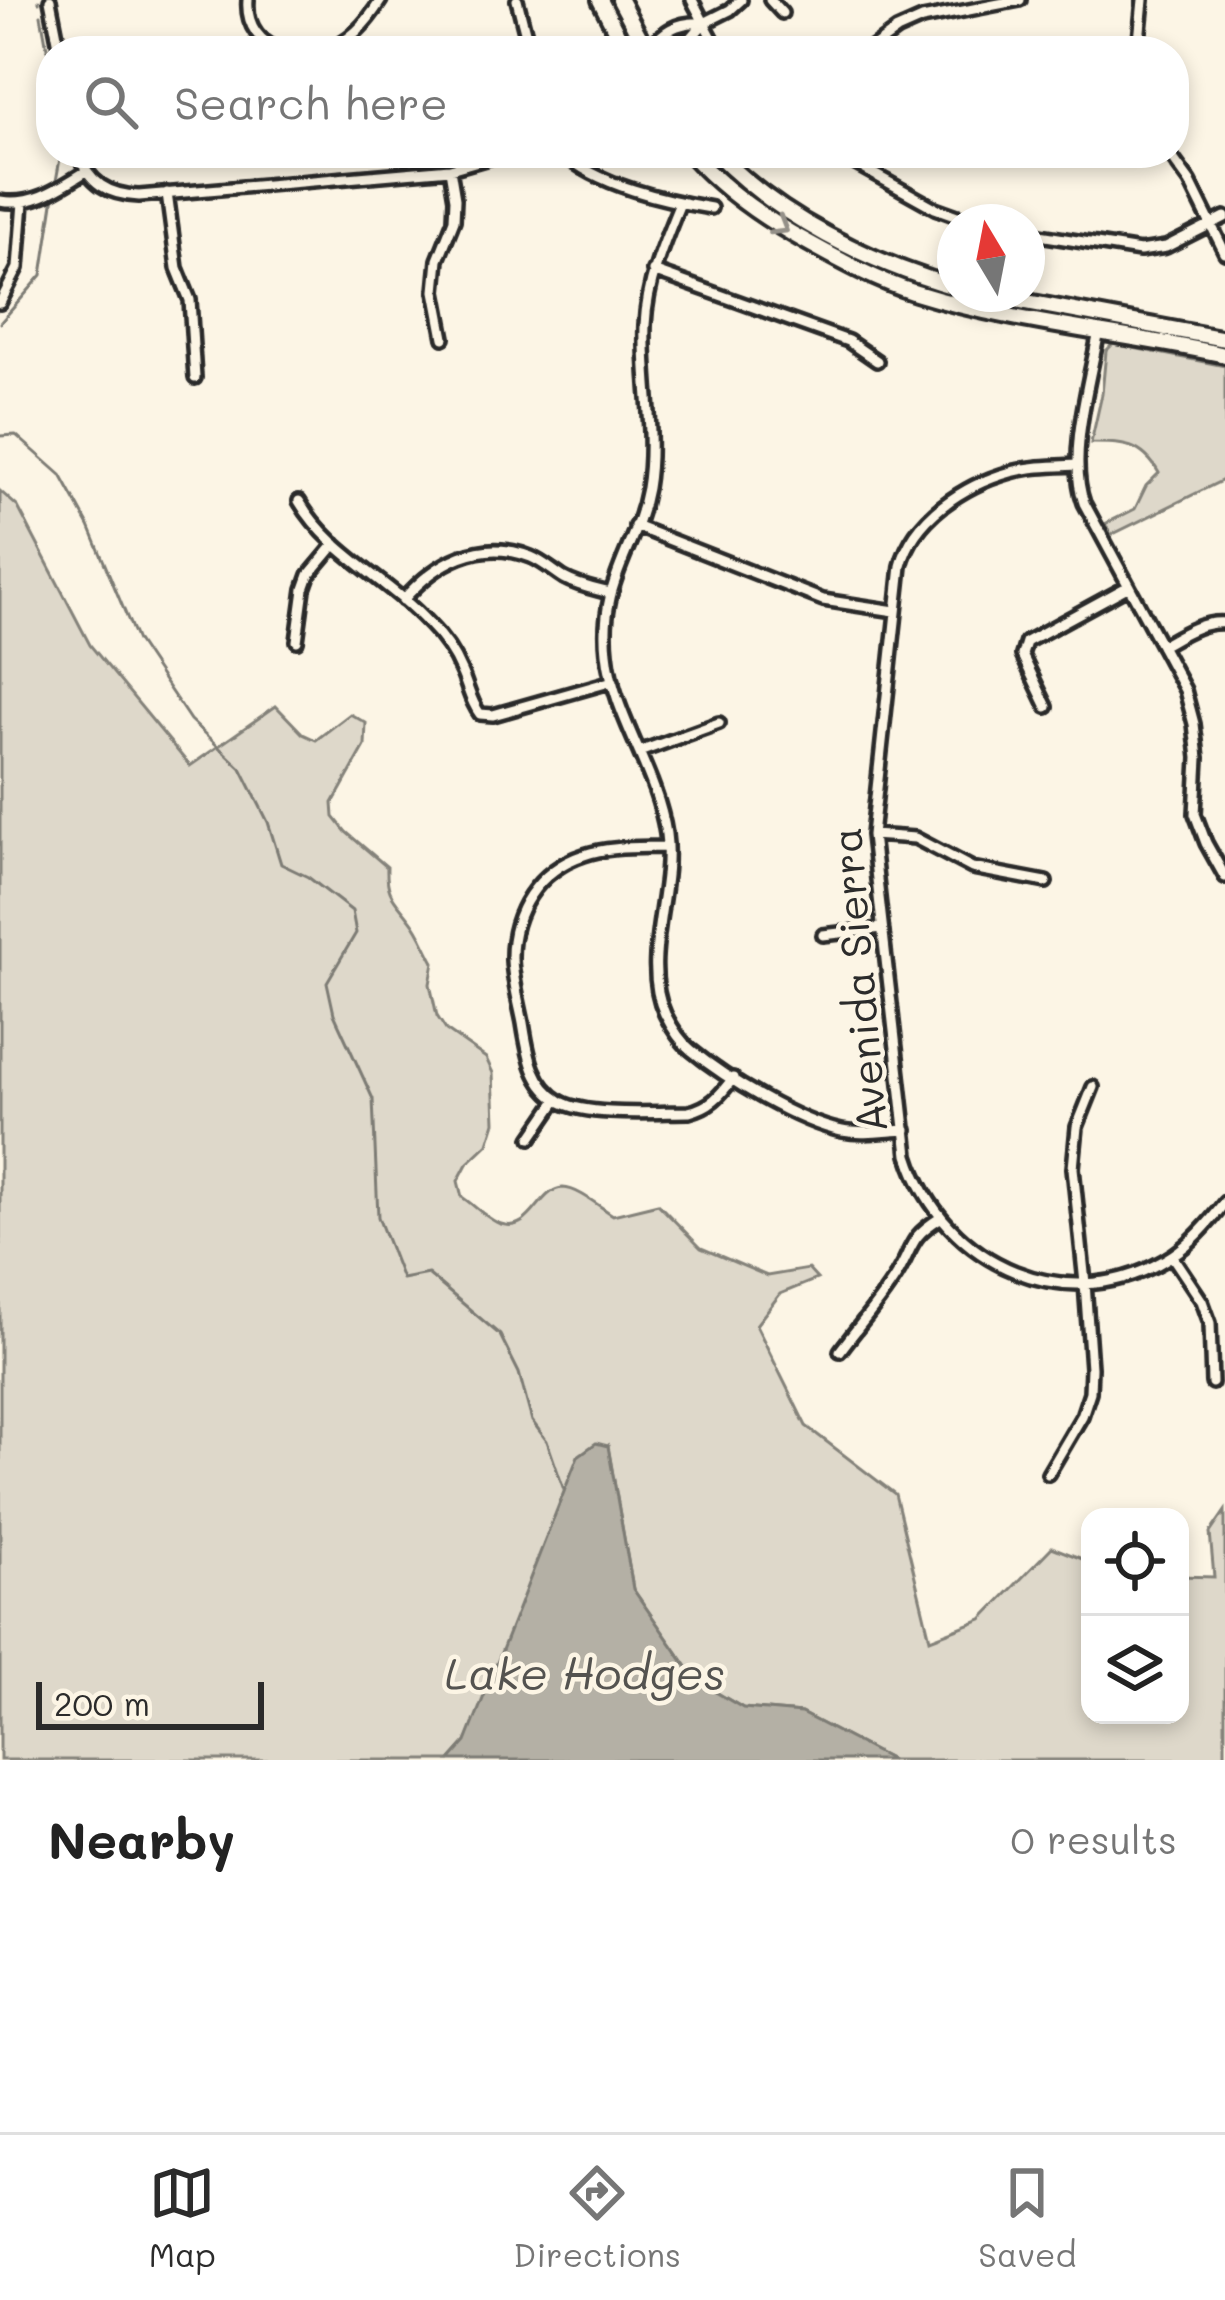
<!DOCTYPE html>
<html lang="en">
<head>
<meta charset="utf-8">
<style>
  :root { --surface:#fff; --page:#f2f2f2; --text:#222; --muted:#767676; --line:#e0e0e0; --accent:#2b2b2b }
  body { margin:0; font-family:Mali,sans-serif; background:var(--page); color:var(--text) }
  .controls { position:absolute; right:36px; bottom:36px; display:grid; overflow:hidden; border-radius:24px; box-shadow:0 6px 18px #0003 }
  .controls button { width:108px; height:108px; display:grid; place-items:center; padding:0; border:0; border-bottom:3px solid var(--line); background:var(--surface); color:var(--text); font:60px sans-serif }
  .compass { position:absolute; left:937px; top:204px; width:108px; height:108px; border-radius:50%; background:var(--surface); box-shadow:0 6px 18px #0003; rotate:350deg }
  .scale { position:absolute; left:36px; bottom:30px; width:228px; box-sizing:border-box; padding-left:12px; border:6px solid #2b2b2b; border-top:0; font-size:33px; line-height:42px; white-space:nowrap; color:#2b2b2b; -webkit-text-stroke:9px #fcf5e5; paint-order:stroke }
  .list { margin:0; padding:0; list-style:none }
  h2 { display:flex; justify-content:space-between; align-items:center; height:156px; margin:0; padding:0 48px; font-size:51px }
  h2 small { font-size:39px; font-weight:400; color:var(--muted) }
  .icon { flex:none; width:66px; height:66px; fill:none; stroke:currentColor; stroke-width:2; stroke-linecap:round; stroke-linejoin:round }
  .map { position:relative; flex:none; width:1225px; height:1760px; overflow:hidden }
  .search { position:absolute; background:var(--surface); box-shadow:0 6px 18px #0003; left:36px; right:36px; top:36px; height:132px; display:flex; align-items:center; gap:30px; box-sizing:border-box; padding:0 42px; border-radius:48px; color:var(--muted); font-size:45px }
  .sheet { height:372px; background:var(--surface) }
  nav { display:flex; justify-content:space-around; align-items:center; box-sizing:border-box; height:168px; border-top:3px solid var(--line); background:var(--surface); font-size:33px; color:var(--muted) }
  nav a { display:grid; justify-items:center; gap:6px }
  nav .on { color:var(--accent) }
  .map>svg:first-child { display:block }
  .green { fill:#ded8ca; stroke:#84827a; stroke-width:3 }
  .water { fill:#b4b0a5; stroke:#7d7b74; stroke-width:3 }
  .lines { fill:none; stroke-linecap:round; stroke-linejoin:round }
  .stream { stroke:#7d7b74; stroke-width:3 }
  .minor-casing { stroke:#2b2b2b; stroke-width:18 }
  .primary-casing { stroke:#2b2b2b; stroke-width:22 }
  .minor { stroke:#fcf5e5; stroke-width:9 }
  .primary { stroke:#fcf5e5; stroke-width:14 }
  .oneway { stroke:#949088 }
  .labels { text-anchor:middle; stroke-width:9; stroke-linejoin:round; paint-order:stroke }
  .street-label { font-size:42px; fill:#2b2b2b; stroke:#fcf5e5 }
  .water-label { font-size:45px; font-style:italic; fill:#545350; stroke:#fcf5e5 }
</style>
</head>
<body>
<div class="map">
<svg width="1225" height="1760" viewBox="0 0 1225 1760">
  <rect width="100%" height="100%" fill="#fcf5e5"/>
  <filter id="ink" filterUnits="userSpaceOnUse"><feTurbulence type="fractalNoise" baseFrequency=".00833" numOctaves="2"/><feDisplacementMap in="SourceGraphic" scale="24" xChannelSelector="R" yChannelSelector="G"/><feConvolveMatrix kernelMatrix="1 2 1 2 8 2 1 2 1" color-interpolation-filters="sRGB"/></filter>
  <g filter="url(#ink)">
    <!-- green -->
    <path class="green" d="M1113,344L1225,366V479L1111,535L1105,524L1135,509L1146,486L1159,473C1142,443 1123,443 1091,443L1102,394L1106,351Z
      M0,491L18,507L90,645L190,766L276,706L303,734L316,740L350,714L366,723L365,746L333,803L334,817L346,832L387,867C386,895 394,898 410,919C420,931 426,948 434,962L430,984L437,1016L446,1030L486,1058L493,1073L495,1122L488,1144L467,1164L458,1181L462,1197C474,1205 488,1220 501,1224C532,1234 538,1189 563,1188C578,1188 600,1207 613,1215L658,1204L701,1248L767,1276L808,1269L817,1279L780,1294L756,1325L806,1426L895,1494L930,1639L982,1619L1052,1547L1090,1562V1715H1180V1576L1214,1577L1210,1533L1225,1511V1760H891L801,1713L743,1708L697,1681L633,1589L608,1447L466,1742L450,1760H0Z"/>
    <!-- water -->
    <path class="water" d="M596,1443L608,1446L633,1589L697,1681L743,1708L801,1713L891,1760H450L466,1742L578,1456Z"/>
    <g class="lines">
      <!-- stream -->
      <path class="stream" d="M39,0V2
        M41,15L51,70
        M55,187L61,153
        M0,323L42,275L54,196
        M0,436L16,435L61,475L89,526L137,641L190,720L241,768L268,822L281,864L308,877L352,911L356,933L327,982L334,1014L373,1099L378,1217L402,1279L428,1274L500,1335L519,1373L532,1421L547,1441L564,1490"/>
      <!-- minor casing -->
      <g class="minor-casing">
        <path id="minor" d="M50,0L60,51
          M248,0C246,25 259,43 283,51
          M517,0L530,51
          M692,0L719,51
          M770,0L782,13
          M646,50H666L692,37L704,23L730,10L741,0
          M323,51C350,42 366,24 381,0
          M645,51C664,32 675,21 704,23
          M868,51L897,30L922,19L1020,0
          M1138,51L1143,0
          M78,153C89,183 108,195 139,196L450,169L506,153
          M563,153C596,185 667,201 711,208
          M836,153L935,208L974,222
          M1169,153L1190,182L1225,253
          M167,193L177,268L190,300L195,378
          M0,201C32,207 59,188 85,172
          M680,203C664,242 647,282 645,325C643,379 656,434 647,488C636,550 599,582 607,653C613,716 657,771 666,834C674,891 640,960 665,1014C671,1026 681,1042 691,1050C726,1079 798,1122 842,1131C863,1135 885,1131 906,1130
          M1027,233L1140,251L1166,247L1225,217
          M653,271L848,341L877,361
          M0,303L18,268L23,202
          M1099,331C1090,380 1067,457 1084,503L1185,690L1194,724L1198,758L1195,814L1206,843L1225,877
          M444,338L435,291L438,260L454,220L455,199L450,169
          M1077,465C1055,466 1033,466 1011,472C964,485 913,518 901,566L872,835L908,1155C943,1266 1071,1322 1173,1255C1194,1241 1210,1222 1225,1202
          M299,501C330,554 388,579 429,624C442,637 454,654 461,671C468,686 470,701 480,714L493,715L613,681
          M635,526L823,600L895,611
          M403,600C436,562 481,537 531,557C543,562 553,571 564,578C578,586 594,589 610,593
          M297,641L304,589L309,575L335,544
          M1161,646C1181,635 1201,621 1225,623
          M1047,707L1022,655L1026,642L1129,586
          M639,752L719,723
          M872,835L915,838L972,868L1046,882
          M667,847C640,848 610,846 584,855C538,870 511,912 512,960C513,981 519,1003 523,1023C528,1054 532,1085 561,1102C589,1117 656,1112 689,1112C710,1107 720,1096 733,1078
          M823,935L882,928
          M531,1138L557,1100
          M1172,1256L1202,1301L1210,1323L1212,1383
          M840,1351C859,1325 883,1299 899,1271C914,1244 910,1237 940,1218
          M1048,1474L1082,1416L1090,1392L1091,1368L1085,1283L1073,1168L1077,1127L1093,1087"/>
      </g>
      <!-- primary casing -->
      <g class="primary-casing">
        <path id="primary" d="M600,0L626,51
          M620,0L647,51
          M690,153C724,191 763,218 807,242C843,262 878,281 916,293C1016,324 1123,333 1225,355
          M716,153C779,218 869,262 955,287
          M984,294L1225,339"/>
      </g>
      <!-- minor -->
      <use href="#minor" class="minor"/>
      <!-- primary -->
      <use href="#primary" class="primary"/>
    </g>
    <!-- one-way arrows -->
    <defs><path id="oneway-chevron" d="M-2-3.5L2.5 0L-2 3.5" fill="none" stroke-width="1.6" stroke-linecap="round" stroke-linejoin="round" transform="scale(3)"/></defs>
    <use class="oneway" href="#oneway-chevron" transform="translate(780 227) rotate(31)"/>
  </g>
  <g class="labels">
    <!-- street labels -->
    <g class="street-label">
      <text transform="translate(859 980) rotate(-95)" y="15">Avenida Sierra</text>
    </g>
    <!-- water labels -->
    <g class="water-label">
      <text x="585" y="1690">Lake Hodges</text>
    </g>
  </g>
</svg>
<div class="controls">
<button><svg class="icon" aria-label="locate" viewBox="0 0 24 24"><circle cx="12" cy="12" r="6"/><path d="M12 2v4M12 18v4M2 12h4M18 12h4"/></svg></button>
<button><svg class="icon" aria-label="layers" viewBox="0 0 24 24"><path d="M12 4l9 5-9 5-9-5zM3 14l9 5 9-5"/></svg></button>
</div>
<svg class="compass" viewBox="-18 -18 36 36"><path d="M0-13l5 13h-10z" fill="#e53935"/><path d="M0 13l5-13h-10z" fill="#767676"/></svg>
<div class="scale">200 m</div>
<div class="search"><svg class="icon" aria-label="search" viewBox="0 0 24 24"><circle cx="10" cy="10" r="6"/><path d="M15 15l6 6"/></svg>Search here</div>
</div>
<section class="sheet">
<h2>Nearby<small>0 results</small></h2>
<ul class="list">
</ul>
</section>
<nav>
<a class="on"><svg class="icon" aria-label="map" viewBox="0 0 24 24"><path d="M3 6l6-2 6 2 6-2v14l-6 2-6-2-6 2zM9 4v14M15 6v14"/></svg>Map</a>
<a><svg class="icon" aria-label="directions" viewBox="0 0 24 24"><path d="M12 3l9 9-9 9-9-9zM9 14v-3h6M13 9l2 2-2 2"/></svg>Directions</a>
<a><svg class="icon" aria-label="saved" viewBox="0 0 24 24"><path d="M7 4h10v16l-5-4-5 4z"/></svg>Saved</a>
</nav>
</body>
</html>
